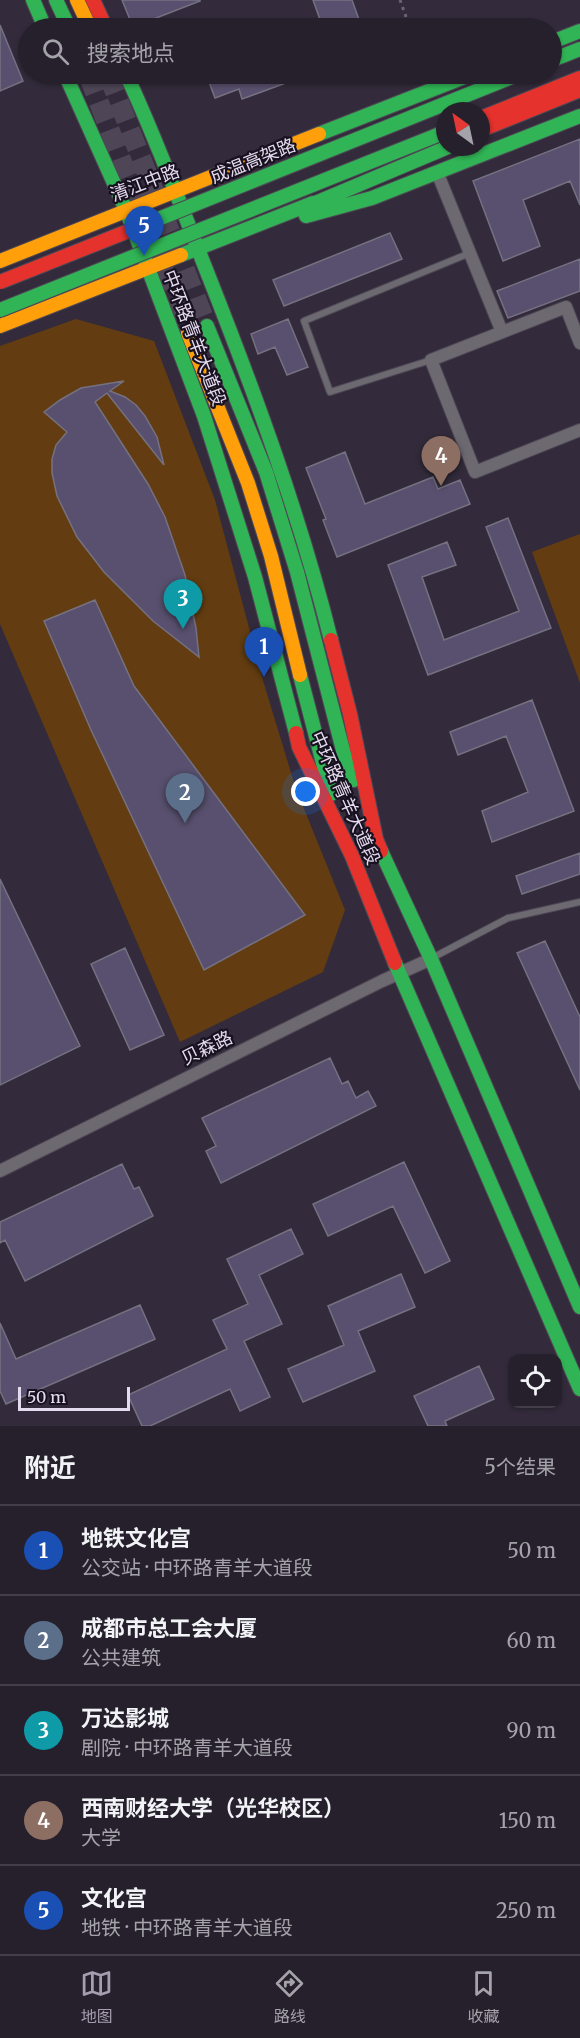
<!DOCTYPE html>
<html lang="zh">
<head>
<meta charset="utf-8">
<style>
  :root { --surface:#26202c; --page:#2e2834; --text:#f1f3f6; --muted:#a4a3a9; --line:#423e48; --accent:#a79db0 }
  body { margin:0; font-family:Merriweather,"Noto Sans SC",serif; background:var(--page); color:var(--text) }
  .controls { position:absolute; right:18px; bottom:18px; display:grid; overflow:hidden; border-radius:12px; box-shadow:0 2px 4px #0004 }
  .controls button { width:54px; height:54px; display:grid; place-items:center; padding:0; border:0; border-bottom:2px solid var(--line); background:var(--surface); color:var(--text); font:30px sans-serif }
  .compass { position:absolute; left:436px; top:102px; width:54px; height:54px; border-radius:50%; background:var(--surface); box-shadow:0 2px 4px #0004; rotate:327deg }
  .scale { position:absolute; left:18px; bottom:15px; width:112px; box-sizing:border-box; padding-left:6px; border:3px solid #e5dbef; border-top:0; font-size:16px; line-height:21px; white-space:nowrap; color:#e5dbef; -webkit-text-stroke:4px #18111f; paint-order:stroke }
  .you { position:absolute; left:306px; top:792px; width:21px; height:21px; margin:-15px; border:4px solid #fff; border-radius:50%; background:#1a73e8; box-shadow:0 0 0 9px #1a73e833 }
  .badge { display:grid; place-items:center; width:39px; height:39px; border-radius:50%; background:var(--accent); color:#fff; font-size:20px; font-weight:700 }
  .pin { position:absolute; translate:-50% -50px; filter:drop-shadow(0 2px 3px #0008) }
  .pin::after { content:''; position:absolute; top:32px; width:21px; height:18px; background:inherit; clip-path:polygon(0 0,100% 0,50% 100%) }
  .list { margin:0; padding:0; list-style:none }
  h2 { display:flex; justify-content:space-between; align-items:center; height:78px; margin:0; padding:0 24px; font-size:26px }
  h2 small { font-size:20px; font-weight:400; color:var(--muted) }
  .list li { display:grid; grid-template-columns:39px 1fr auto; gap:18px; align-items:center; box-sizing:border-box; height:90px; padding:0 24px; border-top:2px solid var(--line) }
  .list b { display:block; font-size:22px; white-space:nowrap }
  .list p { margin:0; font-size:20px; white-space:nowrap; color:var(--muted) }
  .list em { font-size:20px; font-style:normal; color:var(--muted) }
  .icon { flex:none; width:33px; height:33px; fill:none; stroke:currentColor; stroke-width:2; stroke-linecap:round; stroke-linejoin:round }
  .map { position:relative; flex:none; width:580px; height:1426px; overflow:hidden }
  .search { position:absolute; background:var(--surface); box-shadow:0 2px 4px #0004; left:18px; right:18px; top:18px; height:66px; display:flex; align-items:center; gap:15px; box-sizing:border-box; padding:0 21px; border-radius:33px; color:var(--muted); font-size:22px }
  .sheet { height:528px; background:var(--surface) }
  nav { display:flex; justify-content:space-around; align-items:center; box-sizing:border-box; height:84px; border-top:2px solid var(--line); background:var(--surface); font-size:16px; color:var(--muted) }
  nav a { display:grid; justify-items:center; gap:3px }
  nav .on { color:var(--accent) }
  .map>svg:first-child { display:block }
  .green { fill:#633d11 }
  .building { fill:#58506e; stroke:#757180; stroke-width:1.5 }
  .lines { fill:none; stroke-linecap:round; stroke-linejoin:round }
  .primary-tunnel { stroke:#4e4556; stroke-width:20; stroke-dasharray:20 10; stroke-linecap:butt }
  .lane-casing { stroke:#4f4956; stroke-width:8 }
  .street-casing { stroke:#4f4956; stroke-width:14 }
  .fast-casing { stroke:#4f4956; stroke-width:16 }
  .slow-casing { stroke:#4f4956; stroke-width:16 }
  .jam-casing { stroke:#4f4956; stroke-width:16 }
  .path { stroke:#6b6670; stroke-width:3; stroke-dasharray:3 4.5; stroke-linecap:butt }
  .lane { stroke:#6d6971; stroke-width:6 }
  .street { stroke:#6d6971; stroke-width:12 }
  .fast { stroke:#30b455; stroke-width:14 }
  .slow { stroke:#ff9f0a; stroke-width:14 }
  .jam { stroke:#e5322d; stroke-width:14 }
  .fast-bridge-casing { stroke:#4f4956; stroke-width:16; stroke-linecap:butt }
  .jam-bridge-casing { stroke:#4f4956; stroke-width:16; stroke-linecap:butt }
  .fast-bridge { stroke:#30b455; stroke-width:14 }
  .jam-bridge { stroke:#e5322d; stroke-width:14 }
  .labels { text-anchor:middle; stroke-width:4.5; stroke-linejoin:round; paint-order:stroke }
  .street-label { font-size:18px; fill:#e5dbef; stroke:#18111f }
</style>
</head>
<body>
<div class="map">
<svg width="580" height="1426" viewBox="0 0 580 1426">
  <rect width="100%" height="100%" fill="#332b3b"/>
  <!-- green -->
  <path class="green" d="M76,319L154,341L215,500L264,684L296,789L345,910L323,972L180,1042L0,624V346Z
    M580,534V683L532,552Z"/>
  <!-- building -->
  <path class="building" d="M122,0H200V1L133,27Z
    M313,0H352L362,28H323Z
    M0,25L23,81L0,91Z
    M206,74H308V75L242,99L239,89L215,98Z
    M580,139V205L570,181L523,200L540,246L503,261L473,181Z
    M390,233L402,259L284,306L273,280Z
    M580,259V291L508,318L497,291Z
    M288,319L308,367L287,375L275,347L258,354L251,334Z
    M124,381L110,391L125,397L136,405L145,416L157,437L164,465L107,393L95,402L148,484L165,517L185,575L196,628L199,657L153,621L104,572L77,537L57,496L52,473V459L56,445L67,432L44,412L60,400L81,388Z
    M345,452L365,504L433,477L438,489L460,480L470,504L337,557L323,520L326,519L306,468Z
    M508,518L551,628L428,675L388,565L447,542L456,565L422,577L444,640L519,611L486,527Z
    M95,600L134,686L305,915L204,970L91,730L44,621Z
    M532,700L574,811L492,842L482,811L528,792L506,736L458,755L450,732Z
    M580,853V874L522,894L516,876Z
    M0,879L80,1046L0,1085Z
    M545,941L580,1017V1090L517,953Z
    M125,948L164,1035L130,1050L91,964Z
    M330,1058L342,1084L348,1081L356,1098L368,1091L376,1106L221,1183L206,1151L216,1146L202,1118Z
    M404,1162L450,1261L425,1273L393,1206L328,1236L313,1204Z
    M122,1164L134,1189L139,1187L153,1216L25,1281L5,1240L0,1243V1222Z
    M291,1229L303,1254L259,1275L282,1324L244,1341L270,1397L240,1411L230,1389L150,1426H142L128,1395L227,1349L213,1320L248,1304L227,1259Z
    M401,1274L415,1307L358,1331L375,1371L303,1402L288,1369L344,1345L328,1306Z
    M140,1305L155,1339L6,1404L0,1391V1323L16,1359Z
    M479,1366L494,1399L445,1421L447,1426H428L414,1396Z"/>
  <g class="lines">
    <!-- primary-tunnel -->
    <path class="primary-tunnel" d="M88,74L188,333
      M108,74L207,326"/>
    <!-- lane casing -->
    <g class="lane-casing">
      <path id="lane" d="M431,360L330,392L304,321L470,253
        M434,957L508,918L580,902"/>
    </g>
    <!-- street casing -->
    <g class="street-casing">
      <path id="street" d="M437,172L502,332
        M580,343L566,307L431,360L475,472L580,430
        M0,1171L382,981L431,959"/>
    </g>
    <!-- fast casing -->
    <g class="fast-casing">
      <path id="fast" d="M33,0L45,28
        M56,0L69,28
        M552,42L580,31
        M552,60L580,49
        M65,74L126,210L204,416L255,577L296,733
        M126,74C157,140 182,209 209,277C256,396 300,516 331,640
        M319,134L472,74
        M301,209L448,147
        M306,216L372,198L580,116
        M181,255L313,203
        M207,326L266,472L297,572L344,754L354,780
        M300,675L331,794
        M381,851L431,959L580,1307
        M395,963L580,1389"/>
    </g>
    <!-- slow casing -->
    <g class="slow-casing">
      <path id="slow" d="M77,0L90,28
        M0,261L319,134
        M0,326L181,255
        M188,333L248,483L271,556L300,675"/>
    </g>
    <!-- jam casing -->
    <g class="jam-casing">
      <path id="jam" d="M93,0L106,28
        M481,118L580,78
        M481,130L580,90
        M331,640L350,714L376,839L381,851
        M296,733L299,747L352,856L395,963"/>
    </g>
    <!-- path -->
    <path class="path" d="M400,0L410,28"/>
    <!-- lane -->
    <use href="#lane" class="lane"/>
    <!-- street -->
    <use href="#street" class="street"/>
    <!-- fast -->
    <use href="#fast" class="fast"/>
    <!-- slow -->
    <use href="#slow" class="slow"/>
    <!-- jam -->
    <use href="#jam" class="jam"/>
    <!-- fast-bridge casing -->
    <g class="fast-bridge-casing">
      <path id="fast-bridge" d="M131,230L519,74
        M0,310L445,132"/>
    </g>
    <!-- jam-bridge casing -->
    <g class="jam-bridge-casing">
      <path id="jam-bridge" d="M0,282L131,230"/>
    </g>
    <!-- fast-bridge -->
    <use href="#fast-bridge" class="fast-bridge"/>
    <!-- jam-bridge -->
    <use href="#jam-bridge" class="jam-bridge"/>
  </g>
  <g class="labels">
    <!-- street labels -->
    <g class="street-label">
      <text transform="translate(253 161) rotate(-22)" y="6">成温高架路</text>
      <text transform="translate(145 183) rotate(-21)" y="6">清江中路</text>
      <text transform="translate(194 338) rotate(69)" y="6">中环路青羊大道段</text>
      <text transform="translate(345 798) rotate(66)" y="6">中环路青羊大道段</text>
      <text transform="translate(207 1048) rotate(-26)" y="6">贝森路</text>
    </g>
  </g>
</svg>
<div class="controls">
<button><svg class="icon" aria-label="locate" viewBox="0 0 24 24"><circle cx="12" cy="12" r="6"/><path d="M12 2v4M12 18v4M2 12h4M18 12h4"/></svg></button>
</div>
<svg class="compass" viewBox="-18 -18 36 36"><path d="M0-13l5 13h-10z" fill="#e53935"/><path d="M0 13l5-13h-10z" fill="#a4a3a9"/></svg>
<div class="scale">50 m</div>
<div class="you"></div>
<div class="pin badge" style="left:264px;top:677px;background:#1a4fb4">1</div>
<div class="pin badge" style="left:185px;top:823px;background:#5c6f8a">2</div>
<div class="pin badge" style="left:183px;top:629px;background:#0f9aa8">3</div>
<div class="pin badge" style="left:441px;top:486px;background:#8d6e63">4</div>
<div class="pin badge" style="left:144px;top:256px;background:#1a4fb4">5</div>
<div class="search"><svg class="icon" aria-label="search" viewBox="0 0 24 24"><circle cx="10" cy="10" r="6"/><path d="M15 15l6 6"/></svg>搜索地点</div>
</div>
<section class="sheet">
<h2>附近<small>5个结果</small></h2>
<ul class="list">
<li><span class="badge" style="background:#1a4fb4">1</span><div><b>地铁文化宫</b><p>公交站 · 中环路青羊大道段</p></div><em>50 m</em></li>
<li><span class="badge" style="background:#5c6f8a">2</span><div><b>成都市总工会大厦</b><p>公共建筑</p></div><em>60 m</em></li>
<li><span class="badge" style="background:#0f9aa8">3</span><div><b>万达影城</b><p>剧院 · 中环路青羊大道段</p></div><em>90 m</em></li>
<li><span class="badge" style="background:#8d6e63">4</span><div><b>西南财经大学（光华校区）</b><p>大学</p></div><em>150 m</em></li>
<li><span class="badge" style="background:#1a4fb4">5</span><div><b>文化宫</b><p>地铁 · 中环路青羊大道段</p></div><em>250 m</em></li>
</ul>
</section>
<nav>
<a class="on"><svg class="icon" aria-label="map" viewBox="0 0 24 24"><path d="M3 6l6-2 6 2 6-2v14l-6 2-6-2-6 2zM9 4v14M15 6v14"/></svg>地图</a>
<a><svg class="icon" aria-label="directions" viewBox="0 0 24 24"><path d="M12 3l9 9-9 9-9-9zM9 14v-3h6M13 9l2 2-2 2"/></svg>路线</a>
<a><svg class="icon" aria-label="saved" viewBox="0 0 24 24"><path d="M7 4h10v16l-5-4-5 4z"/></svg>收藏</a>
</nav>
</body>
</html>
